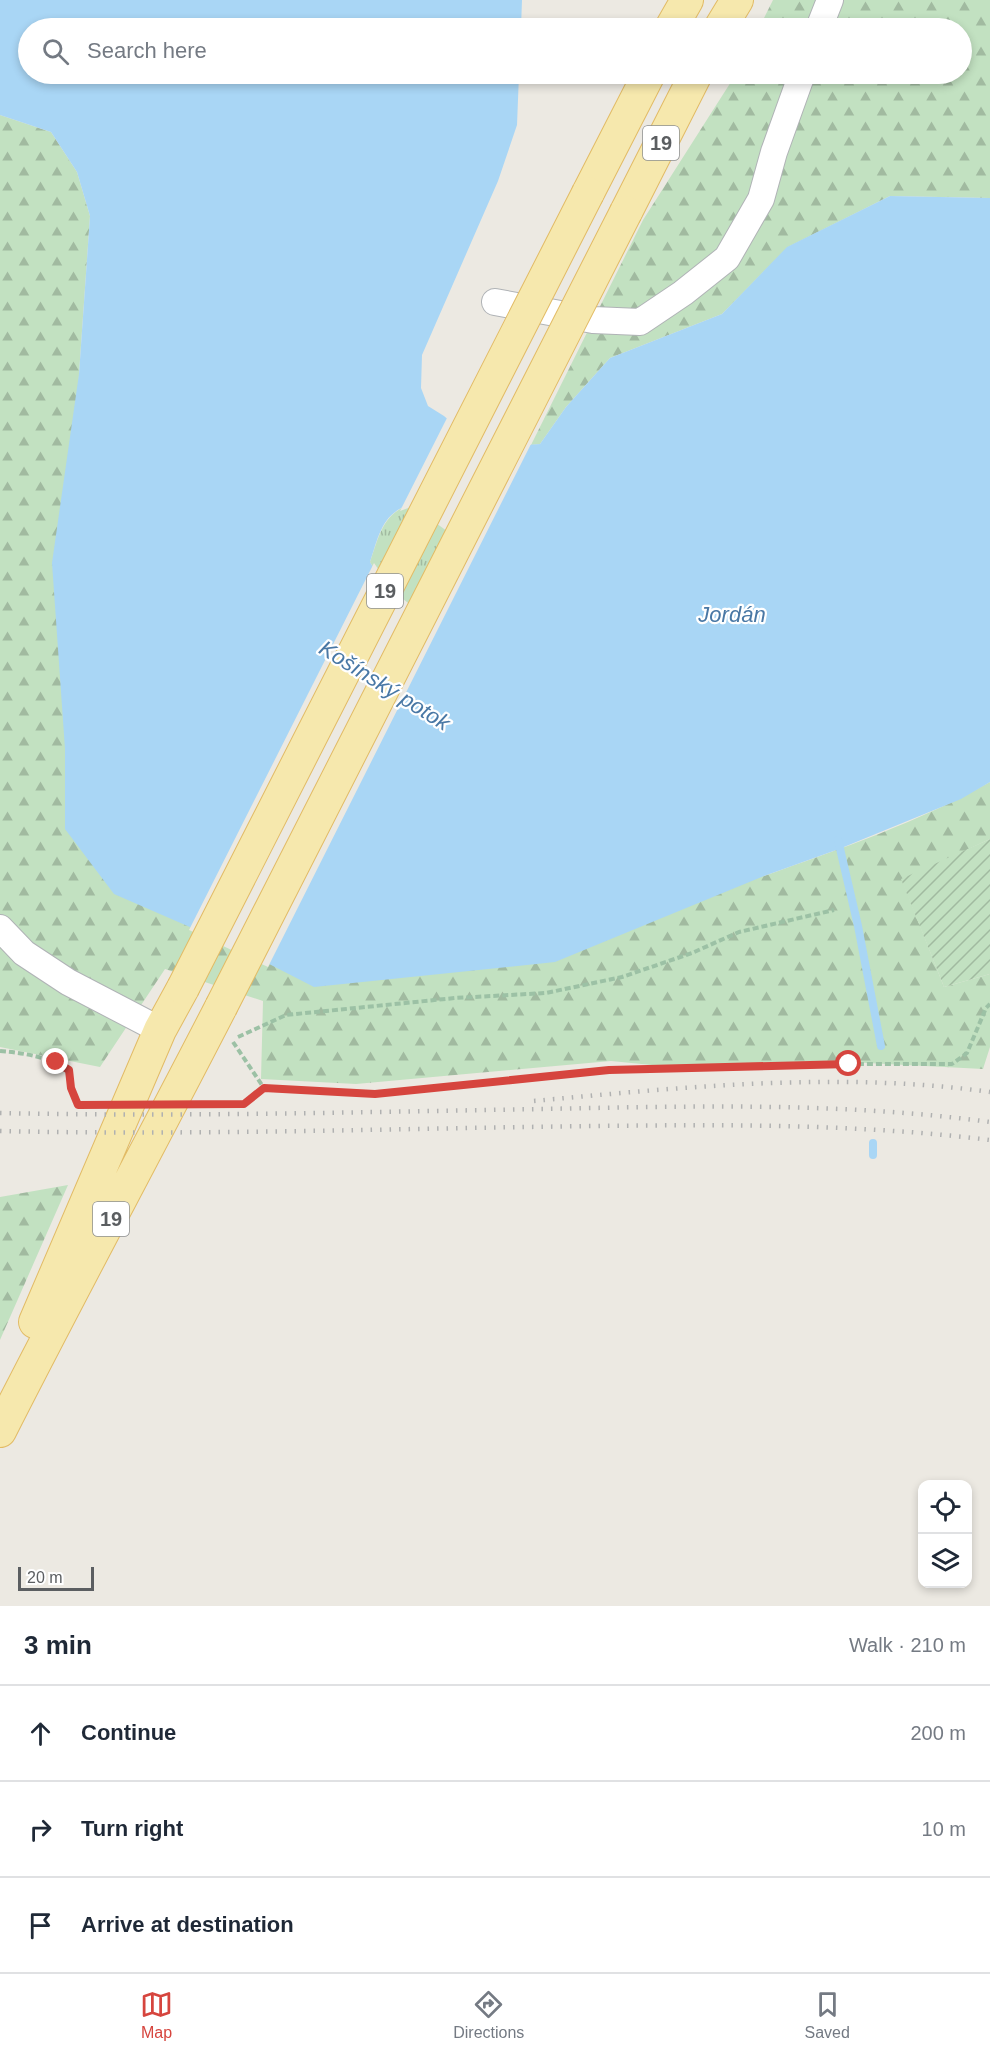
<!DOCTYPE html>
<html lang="en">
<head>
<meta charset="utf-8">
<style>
  :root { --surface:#fff; --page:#f2f2f3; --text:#1f2937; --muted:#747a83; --line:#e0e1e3; --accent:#d6453e }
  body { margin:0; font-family:Arial,sans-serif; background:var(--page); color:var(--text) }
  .controls { position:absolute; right:18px; bottom:18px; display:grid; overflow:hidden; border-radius:12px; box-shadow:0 3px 9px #0003 }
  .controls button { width:54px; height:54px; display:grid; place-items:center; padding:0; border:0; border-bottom:2px solid var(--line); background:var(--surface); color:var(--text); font:30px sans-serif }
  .scale { position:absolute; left:18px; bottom:15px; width:76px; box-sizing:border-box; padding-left:6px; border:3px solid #5b5e61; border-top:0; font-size:16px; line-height:21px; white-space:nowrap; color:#5b5e61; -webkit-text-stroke:4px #fff; paint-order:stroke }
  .stop { position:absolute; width:18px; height:18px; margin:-14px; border:4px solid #d6453e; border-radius:50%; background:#fff }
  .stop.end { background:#d6453e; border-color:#fff; box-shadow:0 2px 6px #0008 }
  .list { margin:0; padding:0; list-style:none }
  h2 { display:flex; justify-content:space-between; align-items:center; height:78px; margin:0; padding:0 24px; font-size:26px }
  h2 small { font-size:20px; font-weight:400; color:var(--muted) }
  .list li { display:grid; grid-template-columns:39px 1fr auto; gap:18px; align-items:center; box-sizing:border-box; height:96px; padding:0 24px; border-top:2px solid var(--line) }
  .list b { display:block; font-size:22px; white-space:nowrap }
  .list em { font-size:20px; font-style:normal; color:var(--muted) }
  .icon { flex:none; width:33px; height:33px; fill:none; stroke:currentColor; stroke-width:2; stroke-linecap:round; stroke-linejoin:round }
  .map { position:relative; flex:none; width:990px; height:1606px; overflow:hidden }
  .search { position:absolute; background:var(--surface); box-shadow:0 3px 9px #0003; left:18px; right:18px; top:18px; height:66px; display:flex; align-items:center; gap:15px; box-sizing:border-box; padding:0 21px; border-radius:33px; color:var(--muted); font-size:22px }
  .sheet { height:366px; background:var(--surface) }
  nav { display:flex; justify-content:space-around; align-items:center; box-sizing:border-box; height:84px; border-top:2px solid var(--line); background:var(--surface); font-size:16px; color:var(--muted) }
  nav a { display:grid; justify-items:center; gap:3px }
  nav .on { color:var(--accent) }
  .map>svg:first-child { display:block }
  .grass { fill:url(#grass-tufts) }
  .forest { fill:url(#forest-firs) }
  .garden { fill:url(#garden-furrows) }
  .water { fill:#a9d6f5; fill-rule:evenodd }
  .pier { fill:#ece9e2 }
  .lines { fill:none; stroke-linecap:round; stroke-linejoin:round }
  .stream { stroke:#a9d6f5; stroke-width:8 }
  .minor-casing { stroke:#b0b3b6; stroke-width:28 }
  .major-casing { stroke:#e2bb65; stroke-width:34 }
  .path { stroke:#9cc1a5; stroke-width:4; stroke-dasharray:6 3; stroke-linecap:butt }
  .minor { stroke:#fff; stroke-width:26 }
  .major { stroke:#f6e8ad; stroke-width:32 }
  .rail { stroke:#b0b1b1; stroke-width:4.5; stroke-dasharray:1.5 8; stroke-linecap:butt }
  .major-bridge-casing { stroke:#e2bb65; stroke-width:34; stroke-linecap:butt }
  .path-bridge { stroke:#9cc1a5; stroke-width:4; stroke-dasharray:6 3; stroke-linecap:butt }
  .major-bridge { stroke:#f6e8ad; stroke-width:32 }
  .route { stroke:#d6453e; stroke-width:8 }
  .labels { text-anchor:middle; stroke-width:4.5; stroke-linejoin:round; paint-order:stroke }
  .shield { fill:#fff; stroke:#8c8e90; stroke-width:1.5 }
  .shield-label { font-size:20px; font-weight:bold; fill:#5b5e61 }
  .water-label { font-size:22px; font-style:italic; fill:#4978a5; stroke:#fff }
</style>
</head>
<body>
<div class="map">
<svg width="990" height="1606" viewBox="0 0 990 1606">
  <defs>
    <pattern id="grass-tufts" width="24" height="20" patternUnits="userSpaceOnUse" patternTransform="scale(1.5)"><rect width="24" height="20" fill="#c2e1c1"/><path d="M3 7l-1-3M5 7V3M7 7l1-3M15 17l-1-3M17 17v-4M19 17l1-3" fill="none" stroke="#a1baa0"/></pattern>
    <pattern id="forest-firs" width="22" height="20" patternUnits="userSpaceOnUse" patternTransform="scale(1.5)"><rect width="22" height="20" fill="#c2e1c1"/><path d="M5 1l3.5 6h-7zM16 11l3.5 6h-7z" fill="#a1baa0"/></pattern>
    <pattern id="garden-furrows" width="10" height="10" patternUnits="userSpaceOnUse" patternTransform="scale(1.5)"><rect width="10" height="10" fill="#c2e1c1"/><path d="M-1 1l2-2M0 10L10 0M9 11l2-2" fill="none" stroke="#a1baa0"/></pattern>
  </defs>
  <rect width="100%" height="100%" fill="#ece9e2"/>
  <!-- grass -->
  <path class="grass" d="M411,504L453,532L411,609L383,584L370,562C379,536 383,513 411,504Z"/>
  <!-- forest -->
  <path class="forest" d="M773,0H990V198L890,196L788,247L722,314L610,358L566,407L540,444L531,445L643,220L736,74H962V28H759Z
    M0,115L51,132L77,172L90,216L79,374L65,749V829L764,876C840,849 919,822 990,782V839L902,880L944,987L990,974V1047L983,1069L828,1061L672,1067L611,1061L356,1084L261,1079L263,1001L165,969L100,1067L0,1047Z
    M68,1185L0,1340V1197Z"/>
  <!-- garden -->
  <path class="garden" d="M990,839V974L944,987L901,879Z"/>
  <!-- water -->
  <path class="water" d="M0,0H522L521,28H28V74H519L517,125L498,181L422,355L421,388L428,406L444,416L481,448L540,444L566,407L610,358L722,314L787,247L890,196L990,198V782L961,799L839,849L764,876L555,962L314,987L238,948L114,894L65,829V749L52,563L79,374L90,216L77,172L51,132L0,115ZM411,504L453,532L411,609L383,584L370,562C379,535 382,513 411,504Z"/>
  <!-- pier -->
  <path class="pier" d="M448,416L482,445L532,442L268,967L189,930L374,563L394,592L412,606L451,534L429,518L411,507L400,511Z"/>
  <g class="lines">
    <!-- stream -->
    <path class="stream" d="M838,840L858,926L881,1046
      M873,1155V1143"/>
    <!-- minor casing -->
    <g class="minor-casing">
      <path id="minor" d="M819,28L830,0
        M495,302L593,320L640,322L683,293L727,258L761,199L774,152L802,74
        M0,928L24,953L68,982L160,1030"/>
    </g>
    <!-- major casing -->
    <g class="major-casing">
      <path id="major" d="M671,28L687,0
        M720,28L737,0
        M588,193L649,74
        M626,212L696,74
        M35,1322L160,1030L183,988
        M0,1431C72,1289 148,1149 221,1007"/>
    </g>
    <!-- path -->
    <path class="path" d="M238,1037L286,1015L455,998L546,993L622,977L692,953L739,932L834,910
      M233,1042L264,1088
      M0,1051C24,1053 49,1057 69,1070L71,1088L78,1105
      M244,1104L264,1088L375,1094L609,1070L849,1064H952L967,1053L986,1008L990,1004"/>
    <!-- minor -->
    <use href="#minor" class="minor"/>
    <!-- major -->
    <use href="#major" class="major"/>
    <!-- rail -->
    <path class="rail" d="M534,1101C685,1087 839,1071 990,1092
      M0,1113C181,1117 362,1112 543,1109C692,1106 842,1102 990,1122
      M0,1131C174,1135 349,1130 523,1127C679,1125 835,1121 990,1140"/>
    <!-- major-bridge casing -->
    <g class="major-bridge-casing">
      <path id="major-bridge" d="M183,988L588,193
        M221,1007L626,212"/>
    </g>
    <!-- path-bridge -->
    <path class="path-bridge" d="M78,1105L244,1104"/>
    <!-- major-bridge -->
    <use href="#major-bridge" class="major-bridge"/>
  </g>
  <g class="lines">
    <!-- route -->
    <path class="route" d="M56,1062L69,1070L71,1088L78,1105L244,1104L264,1088L375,1094L609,1070L849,1064"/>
  </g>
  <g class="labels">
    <!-- shield labels -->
    <g class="shield">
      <rect x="643" y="126" width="36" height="34" rx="4.5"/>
      <rect x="367" y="574" width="36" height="34" rx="4.5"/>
      <rect x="93" y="1202" width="36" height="34" rx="4.5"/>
    </g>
    <g class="shield-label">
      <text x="661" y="150">19</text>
      <text x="385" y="598">19</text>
      <text x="111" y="1226">19</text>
    </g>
    <!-- water labels -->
    <g class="water-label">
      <text x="732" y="622">Jordán</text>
      <text transform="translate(385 685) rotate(32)" y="8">Košínský potok</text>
    </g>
  </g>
</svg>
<div class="controls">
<button><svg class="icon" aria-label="locate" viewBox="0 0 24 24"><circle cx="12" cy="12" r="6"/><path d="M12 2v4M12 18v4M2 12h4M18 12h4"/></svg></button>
<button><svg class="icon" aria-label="layers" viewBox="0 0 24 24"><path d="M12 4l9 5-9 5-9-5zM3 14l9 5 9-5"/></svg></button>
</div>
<div class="scale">20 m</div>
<div class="stop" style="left:849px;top:1064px"></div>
<div class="stop end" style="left:56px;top:1062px"></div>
<div class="search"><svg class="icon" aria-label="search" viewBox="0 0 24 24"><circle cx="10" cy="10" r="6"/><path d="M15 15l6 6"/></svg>Search here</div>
</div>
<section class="sheet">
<h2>3 min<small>Walk · 210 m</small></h2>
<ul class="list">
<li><svg class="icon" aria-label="ahead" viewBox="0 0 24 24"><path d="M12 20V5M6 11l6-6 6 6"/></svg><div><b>Continue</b></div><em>200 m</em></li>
<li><svg class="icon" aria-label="right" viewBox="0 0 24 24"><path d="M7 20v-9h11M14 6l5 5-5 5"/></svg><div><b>Turn right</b></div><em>10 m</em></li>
<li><svg class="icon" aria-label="arrive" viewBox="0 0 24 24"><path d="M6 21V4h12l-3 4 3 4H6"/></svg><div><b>Arrive at destination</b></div></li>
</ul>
</section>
<nav>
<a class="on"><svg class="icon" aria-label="map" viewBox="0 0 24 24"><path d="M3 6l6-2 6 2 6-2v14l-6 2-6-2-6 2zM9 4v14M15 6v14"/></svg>Map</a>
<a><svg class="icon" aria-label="directions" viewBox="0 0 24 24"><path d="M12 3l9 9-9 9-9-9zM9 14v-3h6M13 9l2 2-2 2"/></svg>Directions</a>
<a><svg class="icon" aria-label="saved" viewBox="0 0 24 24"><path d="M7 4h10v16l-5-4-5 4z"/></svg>Saved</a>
</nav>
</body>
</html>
